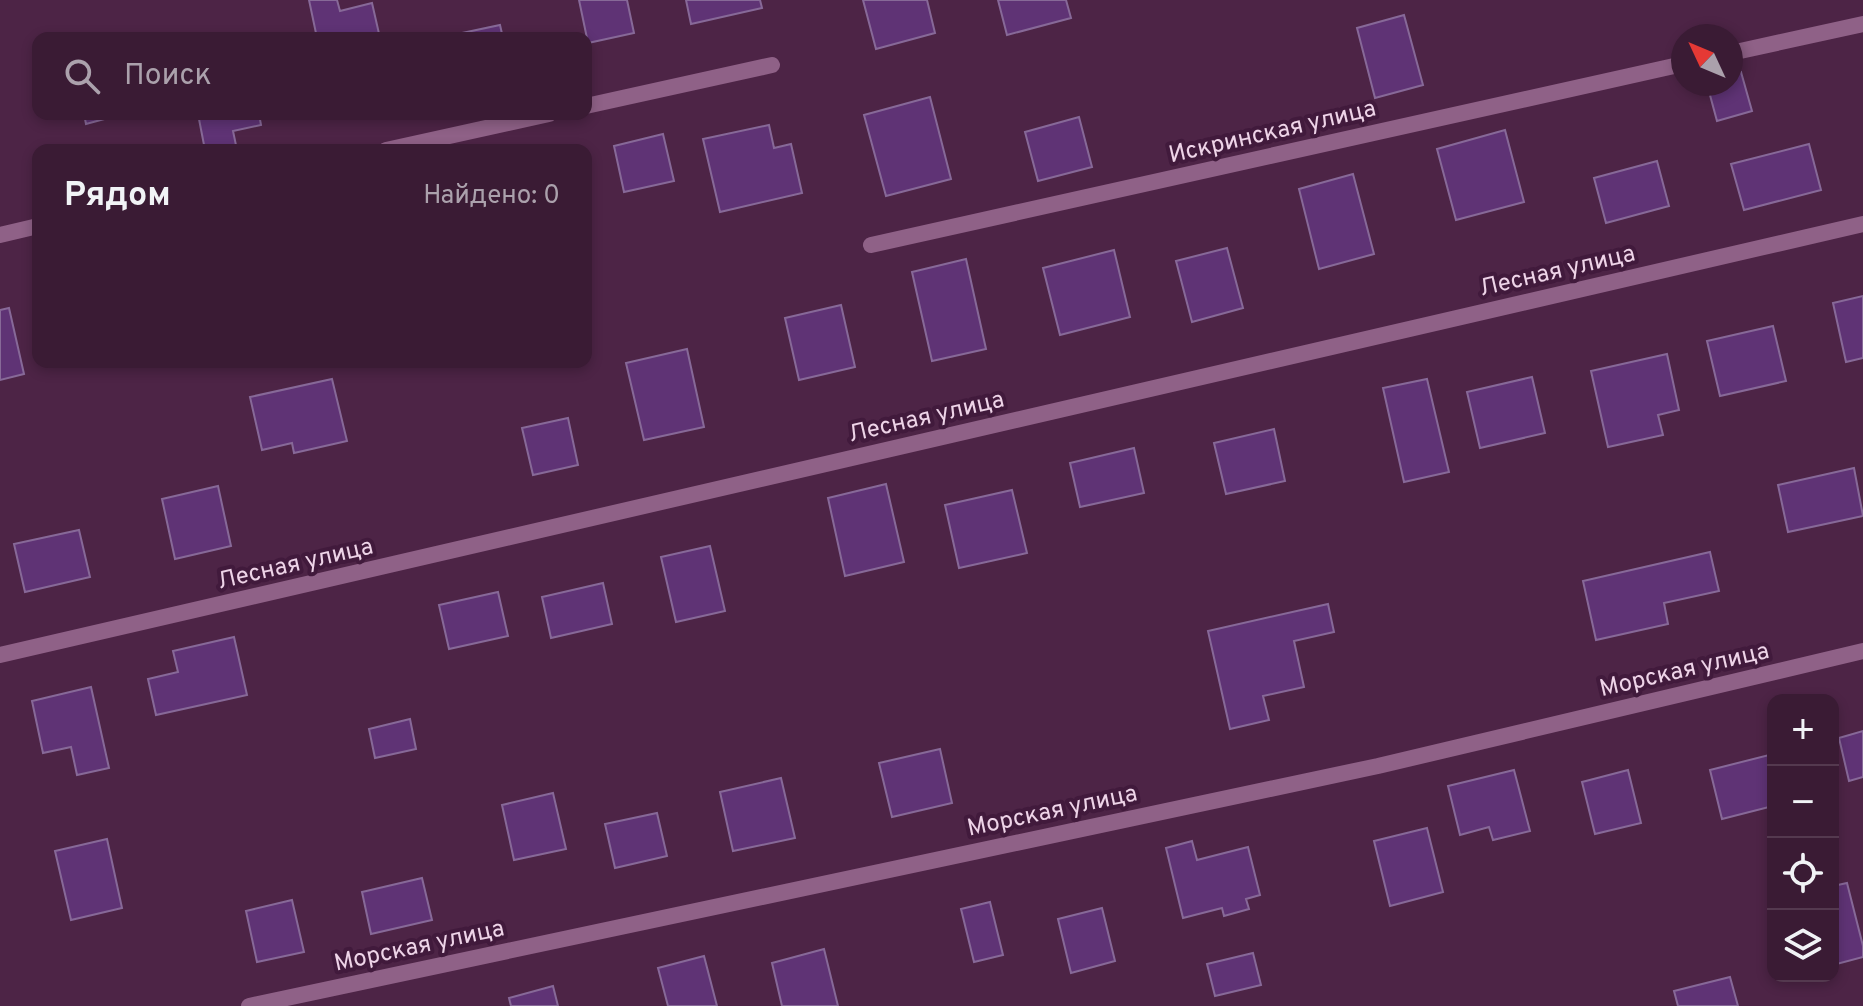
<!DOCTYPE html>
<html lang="ru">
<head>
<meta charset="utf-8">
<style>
  :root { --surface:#3a1b34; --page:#41243c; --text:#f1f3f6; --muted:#aba1ac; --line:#54394f }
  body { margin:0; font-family:Overpass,sans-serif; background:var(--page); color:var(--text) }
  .controls { position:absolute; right:24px; bottom:24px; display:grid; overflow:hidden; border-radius:16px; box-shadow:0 4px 12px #0003 }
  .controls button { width:72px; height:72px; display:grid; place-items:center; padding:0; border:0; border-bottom:2px solid var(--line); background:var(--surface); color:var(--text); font:40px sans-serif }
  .compass { position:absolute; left:1671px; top:24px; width:72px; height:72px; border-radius:50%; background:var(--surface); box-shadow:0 4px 12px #0003; rotate:314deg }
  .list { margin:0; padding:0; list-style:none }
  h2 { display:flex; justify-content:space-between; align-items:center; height:104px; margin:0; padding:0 32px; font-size:34px }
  h2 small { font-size:26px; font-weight:400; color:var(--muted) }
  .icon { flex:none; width:44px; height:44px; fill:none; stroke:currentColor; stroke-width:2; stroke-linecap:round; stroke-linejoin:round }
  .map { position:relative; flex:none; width:1863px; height:1006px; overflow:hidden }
  .search { position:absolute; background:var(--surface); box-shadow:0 4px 12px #0003; left:32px; top:32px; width:560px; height:88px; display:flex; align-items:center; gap:20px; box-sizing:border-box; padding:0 28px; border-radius:16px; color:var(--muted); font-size:30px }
  .panel { position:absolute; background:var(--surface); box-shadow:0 4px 12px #0003; left:32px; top:144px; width:560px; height:224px; border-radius:16px }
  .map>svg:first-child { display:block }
  .building { fill:#5f3375; stroke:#876998; stroke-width:2 }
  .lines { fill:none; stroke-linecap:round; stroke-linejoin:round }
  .minor { stroke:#8f6187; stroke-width:16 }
  .labels { text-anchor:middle; stroke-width:8; stroke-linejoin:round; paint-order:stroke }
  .street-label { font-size:24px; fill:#eed4e8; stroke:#411a3c }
</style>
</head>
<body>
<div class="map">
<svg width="1863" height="1006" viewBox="0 0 1863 1006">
  <rect width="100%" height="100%" fill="#4d2446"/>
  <!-- building -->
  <path class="building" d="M309,0H337L340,11L372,3L380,38H317Z
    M579,0H627L634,33L588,43Z
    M686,0H760L762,8L691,24Z
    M863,0H927L935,33L876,49Z
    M998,0H1066L1071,18L1007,35Z
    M1404,15L1423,85L1375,98L1357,28Z
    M500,25L503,38H449L448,36Z
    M1741,72L1752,111L1717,121L1707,84H1731V75Z
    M930,97L951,179L886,196L864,115Z
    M84,114H123L86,124Z
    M198,114H259L261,125L233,131L237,150H205Z
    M1079,117L1092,167L1038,181L1025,132Z
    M769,125L774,148L791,144L802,193L720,212L703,139Z
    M1505,130L1524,202L1456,220L1437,149Z
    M663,134L674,181L624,192L614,146Z
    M1809,144L1821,190L1744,210L1731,164Z
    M1657,161L1669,206L1606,223L1594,178Z
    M1353,174L1374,254L1319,269L1299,189Z
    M1227,248L1243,308L1192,322L1176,261Z
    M1114,250L1130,317L1060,335L1043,268Z
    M966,259L986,349L932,361L912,272Z
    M1863,296V358L1846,362L1833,303Z
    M841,305L855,367L799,380L785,318Z
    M9,308L24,374L0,380V310Z
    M1773,326L1786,381L1720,396L1707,341Z
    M687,349L704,427L644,440L626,363Z
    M1667,354L1679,410L1658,415L1663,435L1608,447L1591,371Z
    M1532,377L1545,433L1480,448L1467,392Z
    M332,379L347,441L294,453L292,443L262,450L250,397Z
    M1427,379L1449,472L1404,482L1383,388Z
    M568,418L578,465L533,475L522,428Z
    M1274,429L1285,481L1226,494L1214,443Z
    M1134,448L1144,493L1080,507L1070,463Z
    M1854,468L1863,516L1788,532L1778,485Z
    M886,484L904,562L845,576L828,498Z
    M218,486L231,546L175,559L162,499Z
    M1012,490L1027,553L959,568L945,505Z
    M79,530L90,577L25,592L14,544Z
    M710,546L725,611L676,622L661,557Z
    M1710,552L1719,591L1664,603L1668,624L1596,640L1583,581Z
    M603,583L612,624L551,638L542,597Z
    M498,592L508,636L449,649L439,605Z
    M1328,604L1334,632L1294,641L1304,687L1263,696L1269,720L1230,729L1208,631Z
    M234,637L247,695L156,715L148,679L178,672L173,651Z
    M91,687L109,768L77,775L71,747L43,753L32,701Z
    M410,719L416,749L375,758L369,729Z
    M1863,731V777L1849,781L1839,738Z
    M940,749L952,803L892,817L879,763Z
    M1773,754V806L1722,819L1710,770Z
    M1514,770L1530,831L1493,840L1489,827L1460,835L1448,786Z
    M1628,770L1641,823L1595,834L1582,782Z
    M781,778L795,838L733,851L720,792Z
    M553,793L566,849L514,860L502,805Z
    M657,813L667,856L615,868L605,824Z
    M1427,828L1443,892L1390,906L1374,841Z
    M107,839L122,908L71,920L55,851Z
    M1192,841L1197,860L1248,847L1260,895L1246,899L1249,909L1224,916L1222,908L1183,918L1166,848Z
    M422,878L432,920L371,934L362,892Z
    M1847,883L1863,946V957L1833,965V886Z
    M292,900L304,952L257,962L246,911Z
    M990,902L1003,955L974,962L961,909Z
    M1102,908L1115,961L1071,973L1058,919Z
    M824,949L838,1006H782L772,963Z
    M1253,953L1261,985L1215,996L1207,964Z
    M704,956L717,1006H668L658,968Z
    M1730,977L1738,1006H1678L1674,991Z
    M553,986L558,1006H511L509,998Z"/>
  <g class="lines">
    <!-- minor -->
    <path class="minor" d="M1731,53L1863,24
      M586,106L772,65
      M386,150L549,114
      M0,235L38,226
      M871,245L1683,64
      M0,655L1863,224
      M249,1006L1378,766L1863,651"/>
  </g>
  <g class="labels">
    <!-- street labels -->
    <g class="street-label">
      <text transform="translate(1272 131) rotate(-13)" y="8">Искринская улица</text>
      <text transform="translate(1557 270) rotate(-13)" y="8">Лесная улица</text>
      <text transform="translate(926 416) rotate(-13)" y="8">Лесная улица</text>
      <text transform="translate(295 563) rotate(-13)" y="8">Лесная улица</text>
      <text transform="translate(1684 669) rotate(-13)" y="8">Морская улица</text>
      <text transform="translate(1052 810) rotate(-12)" y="8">Морская улица</text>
      <text transform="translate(419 945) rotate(-12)" y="8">Морская улица</text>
    </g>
  </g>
</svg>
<div class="controls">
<button>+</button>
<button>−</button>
<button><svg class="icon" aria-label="locate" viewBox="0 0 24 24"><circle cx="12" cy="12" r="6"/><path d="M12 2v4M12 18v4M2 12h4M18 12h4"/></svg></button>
<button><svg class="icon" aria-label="layers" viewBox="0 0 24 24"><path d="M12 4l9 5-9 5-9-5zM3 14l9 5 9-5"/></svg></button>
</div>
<svg class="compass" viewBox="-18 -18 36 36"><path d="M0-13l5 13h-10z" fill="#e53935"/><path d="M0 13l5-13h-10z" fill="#aba1ac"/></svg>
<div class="search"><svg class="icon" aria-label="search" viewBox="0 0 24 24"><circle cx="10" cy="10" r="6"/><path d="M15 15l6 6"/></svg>Поиск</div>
<section class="panel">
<h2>Рядом<small>Найдено: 0</small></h2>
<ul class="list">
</ul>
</section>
</div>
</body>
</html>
